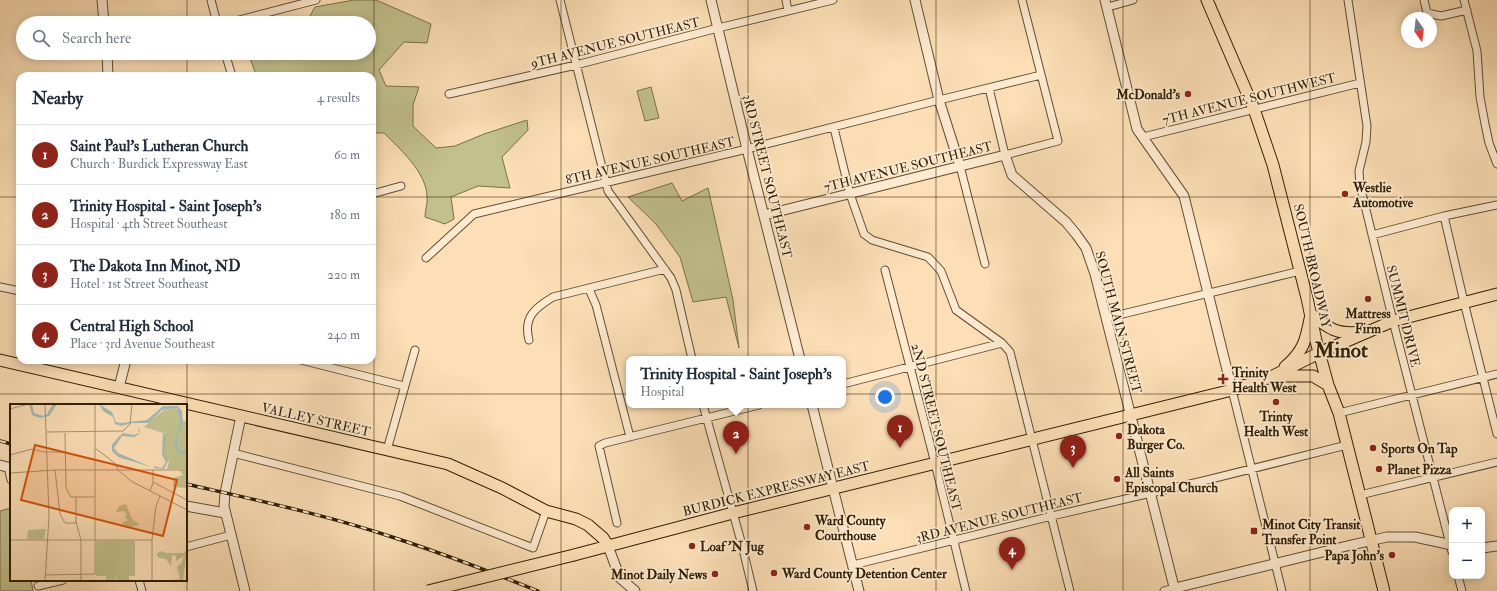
<!DOCTYPE html>
<html lang="en">
<head>
<meta charset="utf-8">
<style>
  :root { --surface:#fff; --page:#f6f6f7; --text:#1f2937; --muted:#747a83; --line:#e0e1e3; --accent:#8f2418 }
  body { margin:0; font-family:"IM FELL Double Pica",serif; background:var(--page); color:var(--text) }
  .controls { position:absolute; right:12px; bottom:12px; display:grid; overflow:hidden; border-radius:8px; box-shadow:0 2px 10px #0003 }
  .controls button { width:36px; height:36px; display:grid; place-items:center; padding:0; border:0; border-bottom:1px solid var(--line); background:var(--surface); color:var(--text); font:20px sans-serif }
  .compass { position:absolute; left:1401px; top:12px; width:36px; height:36px; border-radius:50%; background:var(--surface); box-shadow:0 2px 10px #0003; rotate:166deg }
  .you { position:absolute; left:885px; top:397px; width:14px; height:14px; margin:-10px; border:3px solid #fff; border-radius:50%; background:#1a73e8; box-shadow:0 0 0 6px #1a73e833 }
  .badge { display:grid; place-items:center; width:26px; height:26px; border-radius:50%; background:var(--accent); color:#fff; font-size:13px; font-weight:700 }
  .pin { position:absolute; translate:-50% -33px; filter:drop-shadow(0 1px 2px #0008) }
  .pin::after { content:''; position:absolute; top:21px; width:14px; height:12px; background:inherit; clip-path:polygon(0 0,100% 0,50% 100%) }
  .popup { position:absolute; left:626px; top:356px; width:220px; height:52px; box-sizing:border-box; display:grid; place-content:center; border-radius:8px; background:var(--surface); filter:drop-shadow(0 1px 3px #0005); font-size:13px; white-space:nowrap; color:var(--muted) }
  .popup b { font-size:15px; color:var(--text) }
  .popup::after { content:''; position:absolute; left:50%; top:100%; margin-left:-8px; border:8px solid transparent; border-top-color:var(--surface) }
  .list { margin:0; padding:0; list-style:none }
  h2 { display:flex; justify-content:space-between; align-items:center; height:52px; margin:0; padding:0 16px; font-size:17px }
  h2 small { font-size:13px; font-weight:400; color:var(--muted) }
  .list li { display:grid; grid-template-columns:26px 1fr auto; gap:12px; align-items:center; box-sizing:border-box; height:60px; padding:0 16px; border-top:1px solid var(--line) }
  .list b { display:block; font-size:15px; white-space:nowrap }
  .list p { margin:0; font-size:13px; white-space:nowrap; color:var(--muted) }
  .list em { font-size:13px; font-style:normal; color:var(--muted) }
  .icon { flex:none; width:22px; height:22px; fill:none; stroke:currentColor; stroke-width:2; stroke-linecap:round; stroke-linejoin:round }
  .map { position:relative; flex:none; width:1497px; height:591px; overflow:hidden }
  .search { position:absolute; background:var(--surface); box-shadow:0 2px 10px #0003; left:16px; top:16px; width:360px; height:44px; display:flex; align-items:center; gap:10px; box-sizing:border-box; padding:0 14px; border-radius:22px; color:var(--muted); font-size:15px }
  .panel { position:absolute; background:var(--surface); box-shadow:0 2px 10px #0003; left:16px; top:72px; width:360px; height:292px; border-radius:12px }
  .map>svg:first-child { display:block }
  .green { fill:#c2c18c; stroke:#797048 }
  .lines { fill:none; stroke-linecap:round; stroke-linejoin:round }
  .minor-casing { stroke:#634e30; stroke-width:9 }
  .tertiary-casing { stroke:#634e30; stroke-width:11 }
  .primary-casing { stroke:#301e04; stroke-width:13 }
  .minor { stroke:#fdead0; stroke-width:7 }
  .tertiary { stroke:#fdead0; stroke-width:9 }
  .primary { stroke:#fcdfb6; stroke-width:11 }
  .rail-casing { stroke:#301e04; stroke-width:3.5 }
  .rail { stroke:#fdead0; stroke-width:2; stroke-dasharray:6; stroke-linecap:butt }
  .primary-bridge-casing { stroke:#301e04; stroke-width:13; stroke-linecap:butt }
  .primary-bridge { stroke:#fcdfb6; stroke-width:11 }
  .grid { fill:none; stroke:#301e04; stroke-width:1; stroke-opacity:0.55 }
  .poi-dot { fill:#8f2418; stroke:#fdead0; stroke-width:1.5 }
  .labels { text-anchor:middle; stroke-width:3.5; stroke-linejoin:round; paint-order:stroke }
  .street-label { font-size:13px; fill:#301e04; stroke:#fdead0 }
  .poi-label { font-size:13px; font-weight:bold; fill:#301e04; stroke:#fdead0; text-anchor:start }
  .town-label { font-size:21px; font-weight:bold; fill:#301e04; stroke:#fdead0 }
  .inset-road { fill:none; stroke:#aa926f; stroke-width:1 }
  .view { fill:#d6530b; fill-opacity:0.15; stroke:#d6530b; stroke-width:2 }
  .inset-edge { fill:none; stroke:#301e04; stroke-width:2 }
</style>
</head>
<body>
<div class="map">
<svg width="1497" height="591" viewBox="0 0 1497 591">
  <rect width="100%" height="100%" fill="#fcdfb6"/>
  <filter id="stains"><feTurbulence type="fractalNoise" baseFrequency=".005" numOctaves="4"/><feColorMatrix values="0 0 0 0 .2 0 0 0 0 .09 0 0 0 0 .02 0 0 0 .5 -.17"/></filter>
  <radialGradient id="worn" r=".72"><stop offset=".6" stop-color="#630" stop-opacity="0"/><stop offset="1" stop-color="#630" stop-opacity=".3"/></radialGradient>
  <!-- green -->
  <path class="green" d="M354,0H376L431,24L427,43L404,42L379,70L386,86L419,87L413,105V126L436,148L455,146L484,134L527,120L528,130L502,157L510,188L478,186L451,197L454,219L445,224L425,217C425,210 428,203 427,196C426,172 400,149 384,133H372V76L256,74L248,53H369V23H306L315,7Z
    M651,87L659,118L645,121L637,91Z
    M672,183L682,201L708,188L733,300L739,348L726,297L693,302L680,257L656,224L628,197Z
    M11,508V580H31L33,591H0V511Z"/>
  <g class="lines">
    <!-- minor casing -->
    <g class="minor-casing">
      <path id="minor" d="M211,0L217,23
        M560,0L608,191L671,278L676,290L692,359
        M786,0L788,11
        M1348,0L1367,126L1366,142L1359,171L1360,185L1393,321L1452,552
        M1424,0L1427,13L1441,16L1467,10
        M1464,0L1477,51L1480,97L1485,124L1489,143L1497,164
        M1108,7L1133,0
        M228,23L316,0
        M225,53L232,76
        M989,88L1005,155L1058,141L1022,0
        M449,94L576,65L718,28L833,0
        M834,128L850,194L864,234L872,240L928,257L941,271L956,310L1002,343L1010,352L1070,591
        M1143,137L1360,83
        M960,166L985,264
        M372,194L401,186
        M1444,216L1464,302L1497,434
        M1372,235L1444,216L1497,205
        M426,258L474,214L747,149L939,100L1041,75
        M885,270L935,463L966,591
        M0,287L20,291
        M589,289L596,305L630,437
        M1106,318L1300,271
        M529,340C523,317 535,308 553,297L665,269
        M301,360L404,386
        M843,384L1002,343
        M1232,390L1282,591
        M703,405L742,545L753,591
        M1339,413L1497,374
        M387,450L415,350
        M233,453L400,496L533,548L546,511
        M8,467L11,480
        M1360,495L1497,462
        M617,523L599,446L605,443L759,405
        M186,547L231,535
        M853,565L1052,516L1203,481L1347,445
        M1458,576L1462,591
        M139,580L142,591
        M38,586L63,580
        M1164,591L1175,588"/>
    </g>
    <!-- tertiary casing -->
    <g class="tertiary-casing">
      <path id="tertiary" d="M102,0L104,23
        M711,0L747,149L800,359
        M915,0L939,100L960,166
        M1105,0L1137,129L1184,196L1232,390
        M107,53L108,76
        M764,215L1005,155L1012,175L1066,222L1076,234L1086,248L1095,274L1175,591
        M119,387L126,360
        M812,405L859,591
        M241,416L225,493L224,506L245,591
        M0,465L11,468
        M186,506L225,513
        M608,546L620,578L635,591
        M1482,548L1497,546
        M1175,588L1347,546L1387,537H1415L1452,545"/>
    </g>
    <!-- primary casing -->
    <g class="primary-casing">
      <path id="primary" d="M1207,0L1254,109L1273,165L1307,298L1316,341L1328,385L1339,413L1384,591
        M0,360L448,464L502,488L546,511L576,519L588,525L603,538L608,546
        M1285,367C1305,350 1306,339 1311,314C1329,329 1337,335 1362,332
        M1278,376H1313L1328,385
        M574,555L733,513L1232,390L1273,376L1319,353L1393,321L1497,294"/>
    </g>
    <!-- minor -->
    <use href="#minor" class="minor"/>
    <!-- tertiary -->
    <use href="#tertiary" class="tertiary"/>
    <!-- primary -->
    <use href="#primary" class="primary"/>
    <!-- rail casing -->
    <g class="rail-casing">
      <path id="rail" d="M0,441L11,444
        M186,484C256,500 327,515 395,538C444,554 491,572 538,591"/>
    </g>
    <!-- rail -->
    <use href="#rail" class="rail"/>
    <!-- primary-bridge casing -->
    <g class="primary-bridge-casing">
      <path id="primary-bridge" d="M428,591L574,555"/>
    </g>
    <!-- primary-bridge -->
    <use href="#primary-bridge" class="primary-bridge"/>
  </g>
  <!-- grid -->
  <path class="grid" d="M187,0V23M374,0V591M561,0V591M748,0V591M936,0V591M1123,0V591M1310,0V591M187,53V76M0,197H20M372,197H1497M187,360V591M0,394H1497"/>
  <!-- markers -->
  <g class="poi-dot">
    <circle cx="1188" cy="94" r="4"/>
    <circle cx="1345" cy="194" r="4"/>
    <circle cx="1368" cy="299" r="4"/>
    <path d="M1221 373h4v4h4v4h-4v4h-4v-4h-4v-4h4z"/>
    <circle cx="1276" cy="402" r="4"/>
    <circle cx="1119" cy="436" r="4"/>
    <circle cx="1373" cy="448" r="4"/>
    <circle cx="1379" cy="469" r="4"/>
    <circle cx="1117" cy="479" r="4"/>
    <circle cx="807" cy="527" r="4"/>
    <rect x="1250" y="527" width="8" height="8" rx="2"/>
    <circle cx="692" cy="546" r="4"/>
    <circle cx="1392" cy="555" r="4"/>
    <circle cx="774" cy="573" r="4"/>
    <circle cx="715" cy="574" r="4"/>
  </g>
  <g class="labels">
    <!-- street labels -->
    <g class="street-label">
      <text transform="translate(615 42) rotate(-14)" y="5">9TH AVENUE SOUTHEAST</text>
      <text transform="translate(1249 98) rotate(-14)" y="5">7TH AVENUE SOUTHWEST</text>
      <text transform="translate(650 160) rotate(-13)" y="5">8TH AVENUE SOUTHEAST</text>
      <text transform="translate(908 166) rotate(-14)" y="5">7TH AVENUE SOUTHEAST</text>
      <text transform="translate(768 176) rotate(76)" y="5">3RD STREET SOUTHEAST</text>
      <text transform="translate(1313 266) rotate(77)" y="5">SOUTH BROADWAY</text>
      <text transform="translate(1404 316) rotate(76)" y="5">SUMMIT DRIVE</text>
      <text transform="translate(1119 322) rotate(75)" y="5">SOUTH MAIN STREET</text>
      <text transform="translate(316 419) rotate(13)" y="5">VALLEY STREET</text>
      <text transform="translate(937 427) rotate(76)" y="5">2ND STREET SOUTHEAST</text>
      <text transform="translate(776 488) rotate(-14)" y="5">BURDICK EXPRESSWAY EAST</text>
      <text transform="translate(999 517) rotate(-14)" y="5">3RD AVENUE SOUTHEAST</text>
    </g>
    <!-- poi labels -->
    <g class="poi-label">
      <text x="1180" y="99" text-anchor="end">McDonald's</text>
      <text x="1353" y="192">Westlie<tspan x="1353" dy="15">Automotive</tspan></text>
      <text x="1368" y="318" text-anchor="middle">Mattress<tspan x="1368" dy="15">Firm</tspan></text>
      <text x="1232" y="377">Trinity<tspan x="1232" dy="15">Health West</tspan></text>
      <text x="1276" y="421" text-anchor="middle">Trinty<tspan x="1276" dy="15">Health West</tspan></text>
      <text x="1127" y="434">Dakota<tspan x="1127" dy="15">Burger Co.</tspan></text>
      <text x="1381" y="453">Sports On Tap</text>
      <text x="1387" y="474">Planet Pizza</text>
      <text x="1125" y="477">All Saints<tspan x="1125" dy="15">Episcopal Church</tspan></text>
      <text x="815" y="525">Ward County<tspan x="815" dy="15">Courthouse</tspan></text>
      <text x="1262" y="529">Minot City Transit<tspan x="1262" dy="15">Transfer Point</tspan></text>
      <text x="700" y="551">Loaf 'N Jug</text>
      <text x="1384" y="560" text-anchor="end">Papa John's</text>
      <text x="782" y="578">Ward County Detention Center</text>
      <text x="707" y="579" text-anchor="end">Minot Daily News</text>
    </g>
    <!-- town labels -->
    <g class="town-label">
      <text x="1341" y="357">Minot</text>
    </g>
  </g>
  <!-- overview -->
  <g transform="translate(10 404)">
    <rect width="177" height="177" fill="#fcdfb6"/>
    <path d="M165,4L169,6L170,17H177V65H157L159,58L154,51L155,28L134,23L154,6ZM170,66H177V84L163,83V74L173,71ZM116,100L122,115L130,121L118,123L112,119L118,116L115,114L116,110L115,107L106,108L109,102ZM36,125L34,135H17L18,126ZM86,137H125V172H119V177H107L106,172L105,177H96V172H86ZM177,145L173,177H157L170,175L167,162L171,160L174,152L166,157V152L162,151L161,162L156,155L149,154L146,150L151,147L156,149H174Z" fill="#c2c18c"/>
    <path d="M19,0H22L24,9L33,12L37,10L43,0H47L39,12L30,14L22,11ZM89,0L102,8L106,18L111,19L137,16L153,2H168L172,7L173,19L167,31V43L171,47L177,46V49L169,50L164,40L170,17L167,4L152,6L139,19H122L111,22L105,20L103,13L93,7ZM134,23L154,28L156,35L154,50L158,57L154,65L144,64V62L152,64L156,58L152,51L153,29ZM128,24L130,26L129,30L124,33L112,32L104,44L108,49L141,63L108,53L102,47V41L109,32L113,29L124,31L129,29Z" fill="#a2bab7"/>
    <path class="inset-road" d="M0,5L18,0M36,28L113,27L120,20L122,0M55,29L56,84L61,93H85M85,44L106,60L108,66M0,51L22,45L34,48H55M0,55V116M45,66L50,110L55,119H67M108,66L121,77L177,106M0,69L45,66H177M143,78L177,96M140,87L143,79V66M66,93V118L71,136V177M0,132V177M0,136H142M35,171L85,170V0M35,177L39,112L35,0M142,177V136L146,102L150,92"/>
    <path class="view" d="M25,41L167,76L153,132L11,96Z"/>
    <rect width="177" height="177" class="inset-edge"/>
  </g>
  <rect width="100%" height="100%" filter="url(#stains)"/>
  <rect width="100%" height="100%" fill="url(#worn)"/>
</svg>
<div class="controls">
<button>+</button>
<button>−</button>
</div>
<svg class="compass" viewBox="-18 -18 36 36"><path d="M0-13l5 13h-10z" fill="#e53935"/><path d="M0 13l5-13h-10z" fill="#747a83"/></svg>
<div class="you"></div>
<div class="pin badge" style="left:900px;top:448px">1</div>
<div class="pin badge" style="left:736px;top:454px">2</div>
<div class="popup"><b>Trinity Hospital - Saint Joseph's</b>Hospital</div>
<div class="pin badge" style="left:1073px;top:468px">3</div>
<div class="pin badge" style="left:1012px;top:570px">4</div>
<div class="search"><svg class="icon" aria-label="search" viewBox="0 0 24 24"><circle cx="10" cy="10" r="6"/><path d="M15 15l6 6"/></svg>Search here</div>
<section class="panel">
<h2>Nearby<small>4 results</small></h2>
<ul class="list">
<li><span class="badge">1</span><div><b>Saint Paul’s Lutheran Church</b><p>Church · Burdick Expressway East</p></div><em>60 m</em></li>
<li><span class="badge">2</span><div><b>Trinity Hospital - Saint Joseph's</b><p>Hospital · 4th Street Southeast</p></div><em>180 m</em></li>
<li><span class="badge">3</span><div><b>The Dakota Inn Minot, ND</b><p>Hotel · 1st Street Southeast</p></div><em>220 m</em></li>
<li><span class="badge">4</span><div><b>Central High School</b><p>Place · 3rd Avenue Southeast</p></div><em>240 m</em></li>
</ul>
</section>
</div>
</body>
</html>
